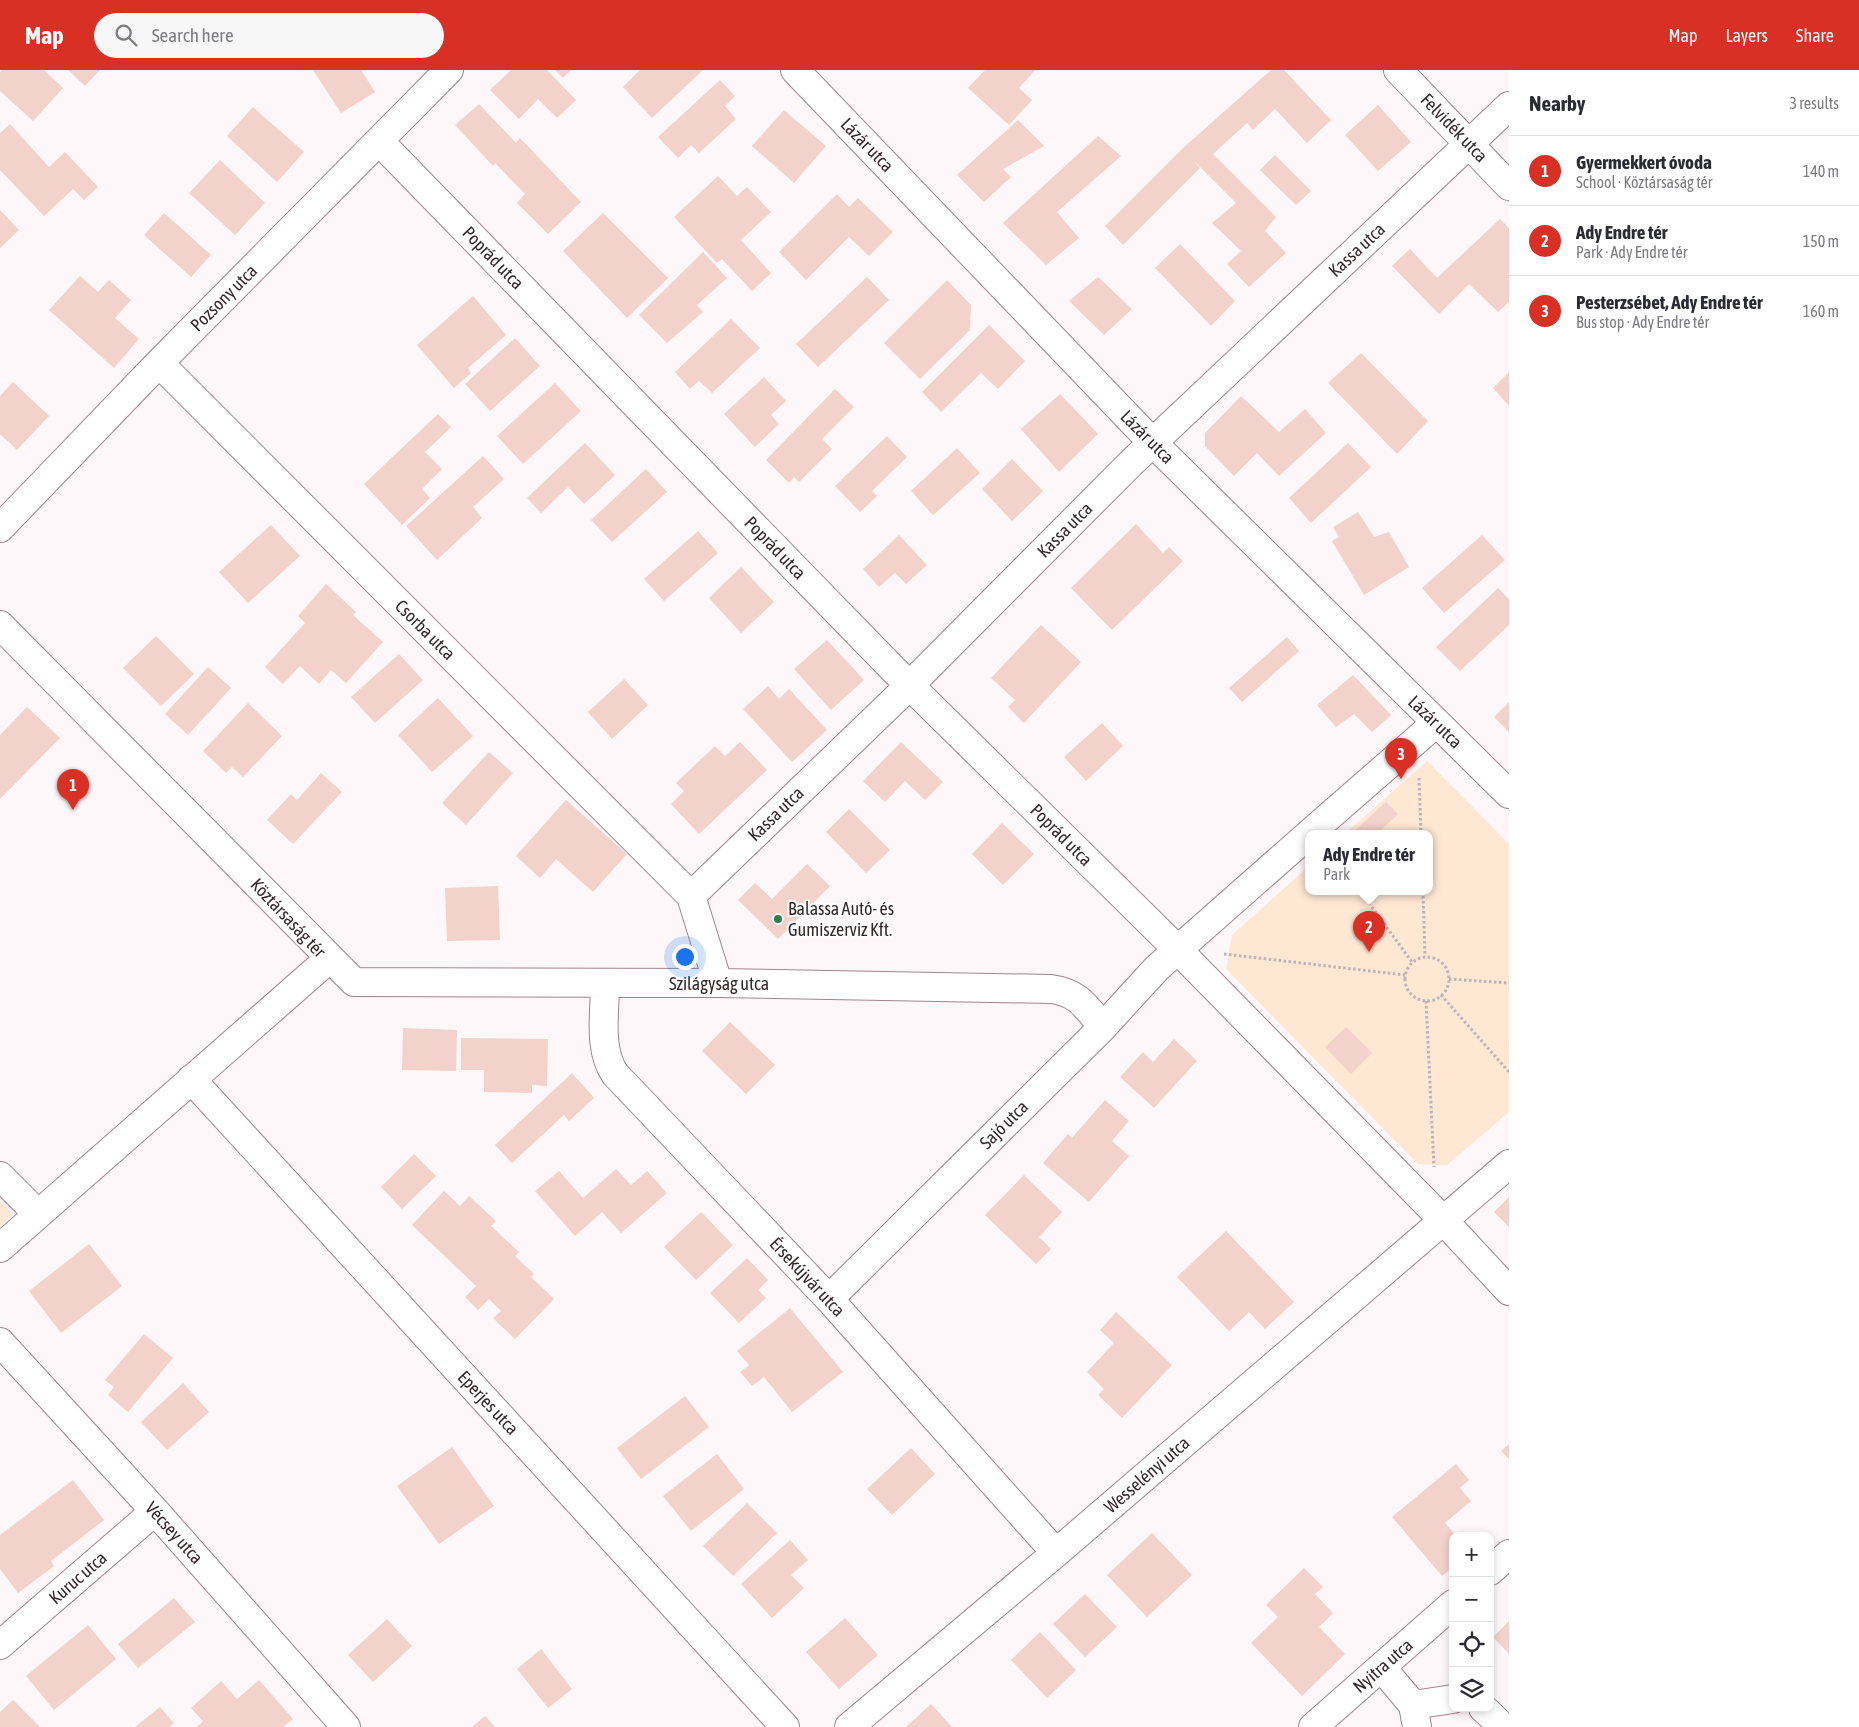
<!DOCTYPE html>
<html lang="en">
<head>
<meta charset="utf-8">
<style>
  :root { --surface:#fff; --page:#f7f7f7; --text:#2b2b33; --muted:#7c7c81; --line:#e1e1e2; --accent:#d93025 }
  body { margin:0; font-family:"Asap Condensed",sans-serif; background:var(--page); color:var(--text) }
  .controls { position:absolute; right:15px; bottom:15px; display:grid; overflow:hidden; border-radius:10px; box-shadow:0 2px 8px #0003 }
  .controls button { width:45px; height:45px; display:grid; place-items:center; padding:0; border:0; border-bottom:1px solid var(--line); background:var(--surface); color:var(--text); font:25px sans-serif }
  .you { position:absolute; left:684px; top:886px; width:18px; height:18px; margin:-12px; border:4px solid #fff; border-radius:50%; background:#1a73e8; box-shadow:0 0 0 8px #1a73e833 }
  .badge { display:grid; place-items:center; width:32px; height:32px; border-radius:50%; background:var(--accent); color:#fff; font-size:16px; font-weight:700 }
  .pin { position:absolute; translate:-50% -41px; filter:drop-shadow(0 1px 2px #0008) }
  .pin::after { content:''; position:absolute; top:26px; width:18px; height:15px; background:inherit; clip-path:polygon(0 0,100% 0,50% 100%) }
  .popup { position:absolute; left:1305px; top:760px; width:128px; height:65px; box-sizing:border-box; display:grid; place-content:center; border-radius:10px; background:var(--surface); filter:drop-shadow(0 1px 4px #0005); font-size:16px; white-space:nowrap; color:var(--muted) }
  .popup b { font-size:19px; color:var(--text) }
  .popup::after { content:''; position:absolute; left:50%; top:100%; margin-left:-10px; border:10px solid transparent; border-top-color:var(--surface) }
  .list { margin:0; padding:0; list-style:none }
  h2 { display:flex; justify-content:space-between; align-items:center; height:65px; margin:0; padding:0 20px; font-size:21px }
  h2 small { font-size:16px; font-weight:400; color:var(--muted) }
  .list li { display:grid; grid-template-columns:32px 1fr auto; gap:15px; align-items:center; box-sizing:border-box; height:70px; padding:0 20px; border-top:1px solid var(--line) }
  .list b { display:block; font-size:19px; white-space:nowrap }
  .list p { margin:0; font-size:16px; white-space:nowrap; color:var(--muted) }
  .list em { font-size:16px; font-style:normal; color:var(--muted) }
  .icon { flex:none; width:28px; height:28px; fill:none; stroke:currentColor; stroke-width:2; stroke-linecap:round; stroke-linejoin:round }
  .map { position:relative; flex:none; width:1509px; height:1657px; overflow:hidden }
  header { display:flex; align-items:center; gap:30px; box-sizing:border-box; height:70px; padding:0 25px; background:var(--accent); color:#fff }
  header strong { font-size:24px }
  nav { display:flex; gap:28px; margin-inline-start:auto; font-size:18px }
  .search { width:350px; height:45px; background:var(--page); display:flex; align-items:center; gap:12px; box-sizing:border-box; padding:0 18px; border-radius:28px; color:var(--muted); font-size:19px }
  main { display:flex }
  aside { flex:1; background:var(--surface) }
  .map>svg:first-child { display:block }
  .green { fill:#fee7d3 }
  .building { fill:#f2d2ca }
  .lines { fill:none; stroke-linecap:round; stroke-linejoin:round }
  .minor-casing { stroke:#a2848b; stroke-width:30 }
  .path { stroke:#bcb3b5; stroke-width:3; stroke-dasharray:2.5 2.5; stroke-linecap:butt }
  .minor { stroke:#fff; stroke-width:28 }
  .poi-dot { fill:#2e7b4b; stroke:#fff; stroke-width:2 }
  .labels { text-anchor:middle; stroke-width:4; stroke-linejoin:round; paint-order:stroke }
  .street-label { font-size:18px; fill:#35282b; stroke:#fff }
  .poi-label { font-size:18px; fill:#35282b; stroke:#fff; text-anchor:start }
</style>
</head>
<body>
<header>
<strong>Map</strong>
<div class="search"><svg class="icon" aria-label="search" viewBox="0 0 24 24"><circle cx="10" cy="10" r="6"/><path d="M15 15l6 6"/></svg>Search here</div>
<nav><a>Map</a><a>Layers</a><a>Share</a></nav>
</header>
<main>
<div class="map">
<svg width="1509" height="1657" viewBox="0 0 1509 1657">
  <rect width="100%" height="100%" fill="#fef7f9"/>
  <!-- green -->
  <path class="green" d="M1427,691L1509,774V1042L1447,1095L1418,1094L1226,899L1232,865L1309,796V821H1429V763H1346Z
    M0,1131L13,1144L0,1156Z"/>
  <!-- building -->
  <path class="building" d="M2,0H44L63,18L33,51L0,21V2Z
    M68,0H100L85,16Z
    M313,0H361L375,22L341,43Z
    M511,0H547L576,30L557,48L538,29L519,49L490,20Z
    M555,0H571L563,8Z
    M640,0H703L652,48L623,17Z
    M985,0H1035L1019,18L1032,30L1009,55L968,18Z
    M1271,0H1284L1331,50L1307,73L1275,39L1253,60L1247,53L1213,84L1276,147L1265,161L1286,183L1249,217L1227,194L1241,181L1212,153L1236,133L1192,89L1200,98L1123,175L1105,156L1182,79Z
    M720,10L735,26L725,36L736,49L699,83L691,75L678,88L658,67Z
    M479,34L516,73L520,68L581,132L548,164L517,133L525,124L495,93L493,96L455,55Z
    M1378,35L1411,72L1378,101L1345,65Z
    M253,37L304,82L277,112L227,66Z
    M784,40L826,76L794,113L752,76Z
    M1018,50L1044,76L1003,99L1011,107L984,132L957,105Z
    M10,54L49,97L65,82L98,117L84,130L73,119L44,146L0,100V63Z
    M1098,66L1121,86L1057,142L1079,168L1046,195L1003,153Z
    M1275,85L1311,121L1296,135L1260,100Z
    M220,90L265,133L235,165L189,123Z
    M718,106L737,126L747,117L771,142L741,170L771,203L752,221L722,189L717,193L674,147Z
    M837,124L849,137L858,128L893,162L869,186L849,167L806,210L779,182Z
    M0,140L19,160L0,178Z
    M164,143L211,185L191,207L144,165Z
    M603,143L668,208L627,248L563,181Z
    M1500,149L1509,158V232L1498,242L1469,214L1439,244L1392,196L1410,179L1437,208Z
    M1180,174L1235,231L1211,256L1155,198Z
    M703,182L727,208L697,235L703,242L667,273L639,245Z
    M80,206L98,222L109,210L131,230L115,248L139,269L114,298L49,240Z
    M867,207L889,230L818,297L796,274Z
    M1098,207L1132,239L1104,265L1069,231Z
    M947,210L971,235L970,260L920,309L884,273Z
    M473,226L506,265L468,298L471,303L454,318L417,275Z
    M731,249L760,278L712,323L699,311L690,319L675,302Z
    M989,255L1025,291L998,319L981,303L941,342L922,322Z
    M515,268L540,296L490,341L465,314Z
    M1361,283L1428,351L1397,384L1328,313Z
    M1509,302V336L1493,318Z
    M764,307L786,331L771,345L779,354L755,377L724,344Z
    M13,312L49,346L17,380L0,364V326Z
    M555,313L581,341L523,394L497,366Z
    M835,319L854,337L822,369L832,379L799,412L794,407L789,413L766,390Z
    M1060,324L1098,364L1059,402L1021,359Z
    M1241,326L1279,362L1305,339L1326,363L1279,406L1257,383L1234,406L1205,376V363Z
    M438,344L451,357L425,382L442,399L422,419L430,428L402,455L364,414Z
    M887,366L907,387L872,421L877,426L860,442L835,416Z
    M585,373L615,405L584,434L568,417L541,443L527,428Z
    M1348,373L1371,397L1311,453L1289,428Z
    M957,378L980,403L933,445L911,421Z
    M483,386L504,409L473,437L482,448L437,490L406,456Z
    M1012,389L1043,421L1012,451L982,419Z
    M646,399L667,422L612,472L591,450Z
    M1358,442L1374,467L1389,462L1409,497L1364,525L1332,471L1339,467L1333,457Z
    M1136,454L1163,483L1169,477L1183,491L1112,560L1071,518Z
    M271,455L300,486L248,533L219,502Z
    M698,461L718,483L664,531L644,509Z
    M899,465L927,495L906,514L895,503L879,517L863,499Z
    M1482,465L1505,490L1444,543L1422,518Z
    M741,497L774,532L741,563L709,528Z
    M326,514L356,542L353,545L383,572L346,613L331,600L319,614L300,596L283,614L265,597L305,553L298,546Z
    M1498,518L1509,529V555L1460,601L1436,577Z
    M1041,555L1081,592L1024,653L1008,637L1015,630L991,608Z
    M156,566L194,604L161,636L123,598Z
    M1287,567L1299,581L1242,632L1229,618Z
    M827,570L864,610L831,640L794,599Z
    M399,584L423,610L375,653L351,627Z
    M208,597L231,618L188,665L165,644Z
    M1353,605L1391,645L1372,662L1354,644L1336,657L1317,635Z
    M624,609L648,635L612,669L588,642Z
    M768,616L779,629L789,619L827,660L792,692L743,639Z
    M438,628L473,666L432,702L398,665Z
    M1509,632V662L1494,647Z
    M248,633L282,666L243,707L232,697L226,703L203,681Z
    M27,637L60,668L0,729V665Z
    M1102,653L1123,676L1086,711L1064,687Z
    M740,672L767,700L699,764L671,734L684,721L676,713L715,676L725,686Z
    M901,672L943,712L925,730L905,711L885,732L863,711Z
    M489,682L513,703L466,755L442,733Z
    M321,703L342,722L293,774L267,750L291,724L297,730Z
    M566,730L627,784L593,822L556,789L540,808L516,786Z
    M1386,732L1398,744L1378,763H1352Z
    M849,739L890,780L866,803L826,762Z
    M1002,753L1034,784L1003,815L972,784Z
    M807,794L830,816L778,869L738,830L755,813L772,829Z
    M498,816L500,870L447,871L445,818Z
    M730,952L775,995L746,1024L702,981Z
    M1346,957L1372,983L1351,1004L1325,977Z
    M403,958L457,960L456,1001L402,1000Z
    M461,968L548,969L547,1016L532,1015V1023L484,1022V1000H461Z
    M1174,969L1197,991L1154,1038L1120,1007L1143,982L1153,992Z
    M572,1003L594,1028L569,1051L564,1045L512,1093L495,1075Z
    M1105,1030L1129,1051L1112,1071L1129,1086L1089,1132L1043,1093L1068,1064L1072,1068Z
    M414,1084L436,1106L402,1139L381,1117Z
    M616,1099L631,1115L647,1101L667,1123L621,1163L602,1142L575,1166L535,1121L559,1101L583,1128Z
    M1024,1105L1062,1142L1039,1167L1051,1179L1036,1194L985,1145Z
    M444,1121L460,1136L469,1126L496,1151L491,1156L519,1182L515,1186L534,1204L531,1207L554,1229L515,1269L493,1248L501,1241L489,1229L478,1240L465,1227L476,1216L412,1155Z
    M1509,1127V1157L1494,1142Z
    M701,1142L733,1175L696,1210L664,1177Z
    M1226,1161L1294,1232L1265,1259L1249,1242L1229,1261L1177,1207Z
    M89,1174L122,1216L61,1263L29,1221Z
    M747,1188L768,1210L758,1220L766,1228L739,1253L710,1223Z
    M790,1238L843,1302L792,1342L764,1307L752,1316L740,1302L749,1295L737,1281Z
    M1116,1242L1172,1295L1122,1348L1098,1325L1104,1319L1087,1302L1114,1273L1100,1260Z
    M144,1264L173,1288L128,1342L108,1325L114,1317L105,1310Z
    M183,1313L209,1342L167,1380L141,1352Z
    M685,1326L709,1357L641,1409L617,1378Z
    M1509,1374V1389L1501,1381Z
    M452,1377L494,1436L439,1474L397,1416Z
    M911,1378L935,1404L892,1445L867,1419Z
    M717,1384L744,1419L691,1461L663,1426Z
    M1456,1394L1469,1410L1460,1418L1471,1431L1445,1453L1456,1466H1453V1497L1442,1506L1392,1447Z
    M73,1410L104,1450L51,1491L54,1496L18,1523L0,1499V1465Z
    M747,1433L777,1463L733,1506L703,1476Z
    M1152,1463L1192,1505L1147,1547L1107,1505Z
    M790,1470L808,1490L791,1505L804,1518L772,1548L741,1514Z
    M1304,1498L1323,1517L1315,1524L1333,1543L1319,1557L1345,1584L1302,1626L1251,1573L1278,1547L1266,1535Z
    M1085,1524L1117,1557L1085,1587L1053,1554Z
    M174,1528L195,1552L138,1598L118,1574Z
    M845,1548L878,1585L839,1619L806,1582Z
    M387,1549L412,1576L373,1612L348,1585Z
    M1509,1551V1584L1493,1567Z
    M88,1555L116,1589L54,1640L26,1606Z
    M1040,1562L1076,1600L1047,1628L1011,1590Z
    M541,1579L572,1619L548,1638L517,1599Z
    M259,1610L293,1649L283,1657H197L203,1651L191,1638L221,1611L237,1629Z
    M13,1630L40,1657H0V1642Z
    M931,1634L952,1657H906Z
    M160,1637L174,1653L169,1657H135Z
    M485,1646L495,1657H472Z"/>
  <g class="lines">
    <!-- minor casing -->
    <g class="minor-casing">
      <path id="minor" d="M795,0L1153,373L1509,724
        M1398,0L1509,116
        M379,71L893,599L1177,879L1444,1151L1509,1221
        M159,293L691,826
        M0,458L159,293L449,0
        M0,555L354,912L718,913L1051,919C1079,923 1085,936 1103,957
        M1310,763L1436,653
        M718,913L691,826L909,616L1130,394L1509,36
        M605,914C605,943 598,979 615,1004L829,1229L1056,1483
        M191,1009L785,1657
        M0,1106L38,1144
        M0,1178L330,888
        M829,1229L1103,957L1157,898L1309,764
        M0,1272L155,1441L346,1657
        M1490,1501L1509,1484
        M0,1575L155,1441
        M1382,1598L1413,1635L1417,1657
        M1413,1635L1453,1629
        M1483,1638L1503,1657
        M849,1657L1056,1483L1509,1094
        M1313,1657L1453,1534"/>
    </g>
    <!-- path -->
    <path class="path" d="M1419,708L1421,763
      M1360,821L1412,892
      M1423,821L1425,886
      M1224,884L1405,905
      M1405 909a22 22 0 1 1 44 0a22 22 0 1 1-44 0Z
      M1449,909L1509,913
      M1441,925L1509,1002
      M1426,931L1434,1097"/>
    <!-- minor -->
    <use href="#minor" class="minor"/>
  </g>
  <!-- markers -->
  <circle class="poi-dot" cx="778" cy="849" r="5"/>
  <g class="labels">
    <!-- street labels -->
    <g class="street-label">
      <text transform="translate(1454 58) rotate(46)" y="6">Felvidék utca</text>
      <text transform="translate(867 75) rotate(46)" y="6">Lázár utca</text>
      <text transform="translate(1357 180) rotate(-43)" y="6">Kassa utca</text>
      <text transform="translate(493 188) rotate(46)" y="6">Poprád utca</text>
      <text transform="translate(224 228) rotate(-45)" y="6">Pozsony utca</text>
      <text transform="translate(1147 367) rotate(45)" y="6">Lázár utca</text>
      <text transform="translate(1065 460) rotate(-45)" y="6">Kassa utca</text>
      <text transform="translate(775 478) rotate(46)" y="6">Poprád utca</text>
      <text transform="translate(425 560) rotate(45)" y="6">Csorba utca</text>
      <text transform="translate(1435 652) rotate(44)" y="6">Lázár utca</text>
      <text transform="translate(776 744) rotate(-44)" y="6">Kassa utca</text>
      <text transform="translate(1061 765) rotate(45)" y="6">Poprád utca</text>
      <text transform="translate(288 848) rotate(47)" y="6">Köztársaság tér</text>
      <text x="719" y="920">Szilágyság utca</text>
      <text transform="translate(1004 1055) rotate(-45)" y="6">Sajó utca</text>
      <text transform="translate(807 1207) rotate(47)" y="6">Érsekújvár utca</text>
      <text transform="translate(488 1333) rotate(47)" y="6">Eperjes utca</text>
      <text transform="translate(1147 1405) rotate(-41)" y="6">Wesselényi utca</text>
      <text transform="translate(174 1463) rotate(48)" y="6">Vécsey utca</text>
      <text transform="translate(78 1508) rotate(-41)" y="6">Kuruc utca</text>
      <text transform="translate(1383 1596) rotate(-41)" y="6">Nyitra utca</text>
    </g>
    <!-- poi labels -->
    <g class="poi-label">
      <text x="788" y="845">Balassa Autó- és<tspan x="788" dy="21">Gumiszerviz Kft.</tspan></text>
    </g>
  </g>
</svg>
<div class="controls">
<button>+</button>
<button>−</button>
<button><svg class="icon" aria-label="locate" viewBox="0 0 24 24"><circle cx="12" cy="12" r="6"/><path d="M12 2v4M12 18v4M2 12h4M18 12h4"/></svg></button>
<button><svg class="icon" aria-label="layers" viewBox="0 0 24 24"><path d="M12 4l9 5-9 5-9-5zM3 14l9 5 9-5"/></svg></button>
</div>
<div class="you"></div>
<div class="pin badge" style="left:73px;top:740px">1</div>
<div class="pin badge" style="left:1369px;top:882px">2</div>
<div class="popup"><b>Ady Endre tér</b>Park</div>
<div class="pin badge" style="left:1401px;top:709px">3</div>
</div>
<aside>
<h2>Nearby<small>3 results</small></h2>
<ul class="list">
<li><span class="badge">1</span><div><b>Gyermekkert óvoda</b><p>School · Köztársaság tér</p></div><em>140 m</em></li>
<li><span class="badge">2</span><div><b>Ady Endre tér</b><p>Park · Ady Endre tér</p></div><em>150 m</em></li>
<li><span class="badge">3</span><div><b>Pesterzsébet, Ady Endre tér</b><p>Bus stop · Ady Endre tér</p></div><em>160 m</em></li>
</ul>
</aside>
</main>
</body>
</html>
